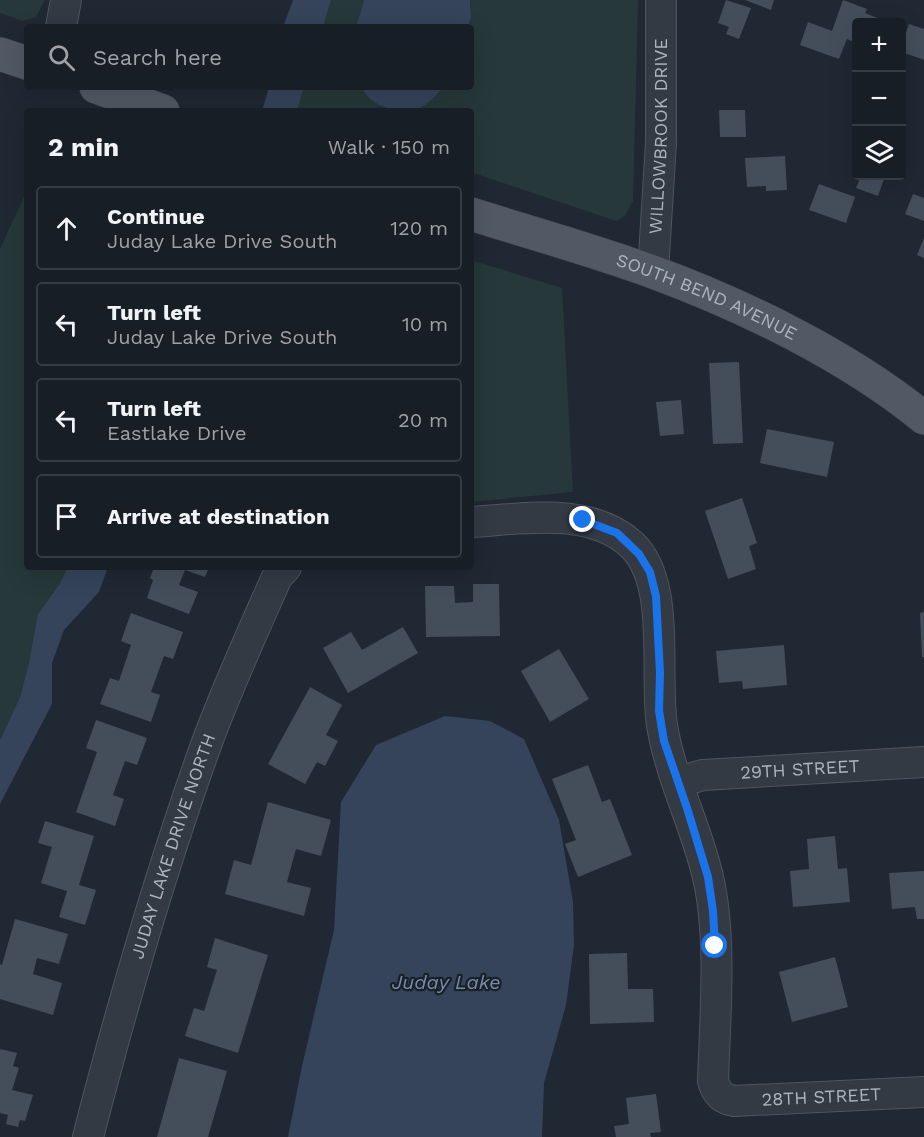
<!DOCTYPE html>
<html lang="en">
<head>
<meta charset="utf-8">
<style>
  :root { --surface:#181e26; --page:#21272e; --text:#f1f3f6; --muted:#9fa2a7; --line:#363c43 }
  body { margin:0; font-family:"Work Sans",sans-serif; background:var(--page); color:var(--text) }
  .controls { position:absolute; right:18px; top:18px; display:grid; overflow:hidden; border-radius:6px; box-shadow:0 6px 24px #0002 }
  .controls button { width:54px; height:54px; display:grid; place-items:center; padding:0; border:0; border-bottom:2px solid var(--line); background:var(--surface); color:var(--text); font:30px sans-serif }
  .stop { position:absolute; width:18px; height:18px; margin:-14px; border:4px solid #1a73e8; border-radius:50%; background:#fff }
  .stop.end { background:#1a73e8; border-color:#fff; box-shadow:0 2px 6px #0008 }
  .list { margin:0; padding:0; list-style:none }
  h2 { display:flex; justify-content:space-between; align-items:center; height:78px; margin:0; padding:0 24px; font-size:26px }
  h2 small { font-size:20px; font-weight:400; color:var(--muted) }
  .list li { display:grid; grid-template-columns:39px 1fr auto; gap:18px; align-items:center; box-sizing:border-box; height:84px; margin:0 12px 12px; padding:0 12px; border:2px solid var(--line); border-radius:6px }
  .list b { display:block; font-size:22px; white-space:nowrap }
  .list p { margin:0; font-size:20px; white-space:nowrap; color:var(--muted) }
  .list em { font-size:20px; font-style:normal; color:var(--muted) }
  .icon { flex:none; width:33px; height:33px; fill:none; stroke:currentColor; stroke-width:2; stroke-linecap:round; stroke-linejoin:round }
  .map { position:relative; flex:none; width:924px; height:1137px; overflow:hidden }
  .search { position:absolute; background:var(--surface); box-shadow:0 6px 24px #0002; left:24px; top:24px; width:450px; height:66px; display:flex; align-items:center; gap:15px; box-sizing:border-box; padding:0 21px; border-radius:6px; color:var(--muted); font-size:22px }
  .panel { position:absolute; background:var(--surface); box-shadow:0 6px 24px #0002; left:24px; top:108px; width:450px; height:462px; border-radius:6px }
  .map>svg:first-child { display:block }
  .green { fill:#263839 }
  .water { fill:#35445a }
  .building { fill:#444e5b }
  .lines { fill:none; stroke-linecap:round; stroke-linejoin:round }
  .minor-casing { stroke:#4e555f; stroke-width:32 }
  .major-casing { stroke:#3d434e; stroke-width:34 }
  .minor { stroke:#333a44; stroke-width:30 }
  .major { stroke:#515964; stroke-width:33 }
  .route { stroke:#1a73e8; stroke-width:8 }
  .labels { text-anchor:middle; stroke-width:4.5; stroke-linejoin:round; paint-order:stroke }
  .street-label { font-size:18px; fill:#adb5c1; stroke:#192029 }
  .water-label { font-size:20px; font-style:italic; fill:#788ca8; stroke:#192029 }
</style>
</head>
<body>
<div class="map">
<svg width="924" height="1137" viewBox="0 0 924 1137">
  <rect width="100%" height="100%" fill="#202833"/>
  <!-- green -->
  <path class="green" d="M0,0H45L36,17L23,21L0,13Z
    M331,0H364L356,27H323Z
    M470,0H638L633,201L625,216L616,221L471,172V111H297L304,87H362C369,106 395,113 414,110C423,109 438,95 443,87H471V27H468L471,17Z
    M27,190V567H68L59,585L29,663L20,697L0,740V249Z
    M471,260L562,288L573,492L471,502Z"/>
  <!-- water -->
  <path class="water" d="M293,0H331L323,27H283Z
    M364,0H470L471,17L468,27H356Z
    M269,87H304L297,111H262Z
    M362,87H443C438,95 423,109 414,110C395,113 369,106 362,87Z
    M68,567H108L99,592L64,630L52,663V704L0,804V740L20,697L29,663L38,614L59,585Z
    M445,716L490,721L524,739L559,820L573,902L574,945L566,1005L544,1083L542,1137H288L302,1066L334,930L341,802L376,745Z"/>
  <!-- building -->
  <path class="building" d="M726,0L751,8L739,39L726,34L729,27L718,23Z
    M745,0H774L771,10Z
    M843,0L867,9L865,13L880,19L879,22H856V43L847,39L839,59L800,45L808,22L832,31Z
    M909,24L924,29V60L902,52V44Z
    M719,110H745L746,137H720Z
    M785,156L787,190L766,191V186L747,187L745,158Z
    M861,176H885L878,196L856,188Z
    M819,184L855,197L846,223L809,210Z
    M913,194L924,198V221L905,214Z
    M924,238V258L917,255Z
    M739,362L743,443L713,444L709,363Z
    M681,400L684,434L660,436L656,402Z
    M767,429L834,442L827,477L760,463Z
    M742,498L757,543L749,546L756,569L728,579L705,511Z
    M154,567H209L205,577L185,570L179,585L198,592L189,614L147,598L153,580L150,578Z
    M473,584H499L500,636L426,637L425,586H454L455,603L473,602Z
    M924,612V657H922L920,613Z
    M131,613L183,632L173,659L164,656L151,692L160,695L151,722L100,704L110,678L119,681L131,645L121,641Z
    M403,627L418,653L348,693L323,648L351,632L362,650Z
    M784,645L787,685L743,689L742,681L719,683L716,651Z
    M559,649L589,699L550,722L521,671Z
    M310,687L342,705L326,735L338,741L325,766L317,762L305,784L268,764Z
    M96,720L147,738L137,765L125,761L113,795L124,799L115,826L76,812L97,752L86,748Z
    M588,765L602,802L610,799L632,855L578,877L565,844L576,840L552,779Z
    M268,802L331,820L321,856L296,849L287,882L311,888L304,916L225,894L234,860L251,865Z
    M45,821L94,836L79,885L96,890L85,925L59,917L67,891L41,883L52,847L38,843Z
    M835,836L838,869L847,868L850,902L793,907L790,871L809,869L807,839Z
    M924,871V919H917L915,907L892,909L889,873Z
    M15,919L68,934L59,964L37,958L33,974L62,983L53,1015L0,999V964L2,965Z
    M215,938L268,955L238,1053L185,1036L194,1008L204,1011L217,970L207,967Z
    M627,953L628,989H653L654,1022L590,1024L589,954Z
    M835,957L848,1007L792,1022L779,972Z
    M0,1049L17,1053L13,1066L19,1068L12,1090L33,1095L25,1121L20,1120L18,1127L6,1124L8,1115L0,1113Z
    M179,1058L227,1071L208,1137H157Z
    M656,1094L661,1132L650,1133L651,1137H616L614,1126L629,1124L626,1098Z"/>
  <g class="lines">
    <!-- minor casing -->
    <g class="minor-casing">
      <g id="minor">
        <path d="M61,27L66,0"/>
        <path id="s1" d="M653,272L661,142V0"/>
        <path id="s2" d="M471,522C523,519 590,506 632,545C672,583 654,675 662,725C670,776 696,826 708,877C722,938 715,1018 713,1081C716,1092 722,1099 734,1101L924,1092"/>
        <path id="s3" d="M678,782L703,775L924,762"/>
        <path id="s4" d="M88,1137C122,1005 160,873 206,745C227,688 252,633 277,577L286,567"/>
      </g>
    </g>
    <!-- major casing -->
    <g class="major-casing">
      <g id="major">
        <path d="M0,54L27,63"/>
        <path d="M96,87L163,111"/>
        <path id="s5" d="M471,214C531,233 593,250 653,272C745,306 848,356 924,418"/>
      </g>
    </g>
    <!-- minor -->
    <use href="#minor" class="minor"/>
    <!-- major -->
    <use href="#major" class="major"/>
  </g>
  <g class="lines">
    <!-- route -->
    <path class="route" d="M583,520L617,533L639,554L650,572L656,596L660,673L659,711L664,741L687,808L708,877L713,911L715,946"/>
  </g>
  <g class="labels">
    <!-- street labels -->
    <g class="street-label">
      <text dy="6" stroke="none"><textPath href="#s1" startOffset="136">WILLOWBROOK DRIVE</textPath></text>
      <text dy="6" stroke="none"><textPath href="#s5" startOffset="250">SOUTH BEND AVENUE</textPath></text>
      <text dy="6" stroke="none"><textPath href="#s3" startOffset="123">29TH STREET</textPath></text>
      <text dy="6" stroke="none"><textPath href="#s4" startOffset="303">JUDAY LAKE DRIVE NORTH</textPath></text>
      <text dy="6" stroke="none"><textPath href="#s2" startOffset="836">28TH STREET</textPath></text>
    </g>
    <!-- water labels -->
    <g class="water-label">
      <text x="446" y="989">Juday Lake</text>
    </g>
  </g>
</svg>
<div class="controls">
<button>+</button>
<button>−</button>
<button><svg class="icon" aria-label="layers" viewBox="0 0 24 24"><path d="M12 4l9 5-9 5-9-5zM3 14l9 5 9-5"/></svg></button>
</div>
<div class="stop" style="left:715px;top:946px"></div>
<div class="stop end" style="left:583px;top:520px"></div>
<div class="search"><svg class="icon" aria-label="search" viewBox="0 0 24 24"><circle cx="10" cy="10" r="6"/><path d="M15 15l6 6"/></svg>Search here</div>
<section class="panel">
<h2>2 min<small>Walk · 150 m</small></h2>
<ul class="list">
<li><svg class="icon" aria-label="ahead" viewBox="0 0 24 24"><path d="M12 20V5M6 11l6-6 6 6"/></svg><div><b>Continue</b><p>Juday Lake Drive South</p></div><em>120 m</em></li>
<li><svg class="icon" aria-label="left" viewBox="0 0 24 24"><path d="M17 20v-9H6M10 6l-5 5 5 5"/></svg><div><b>Turn left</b><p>Juday Lake Drive South</p></div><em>10 m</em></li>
<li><svg class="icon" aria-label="left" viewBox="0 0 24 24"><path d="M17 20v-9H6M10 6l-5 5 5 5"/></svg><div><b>Turn left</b><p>Eastlake Drive</p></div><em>20 m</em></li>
<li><svg class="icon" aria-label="arrive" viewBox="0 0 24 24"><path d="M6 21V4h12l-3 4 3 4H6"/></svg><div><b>Arrive at destination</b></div></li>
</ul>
</section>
</div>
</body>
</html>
